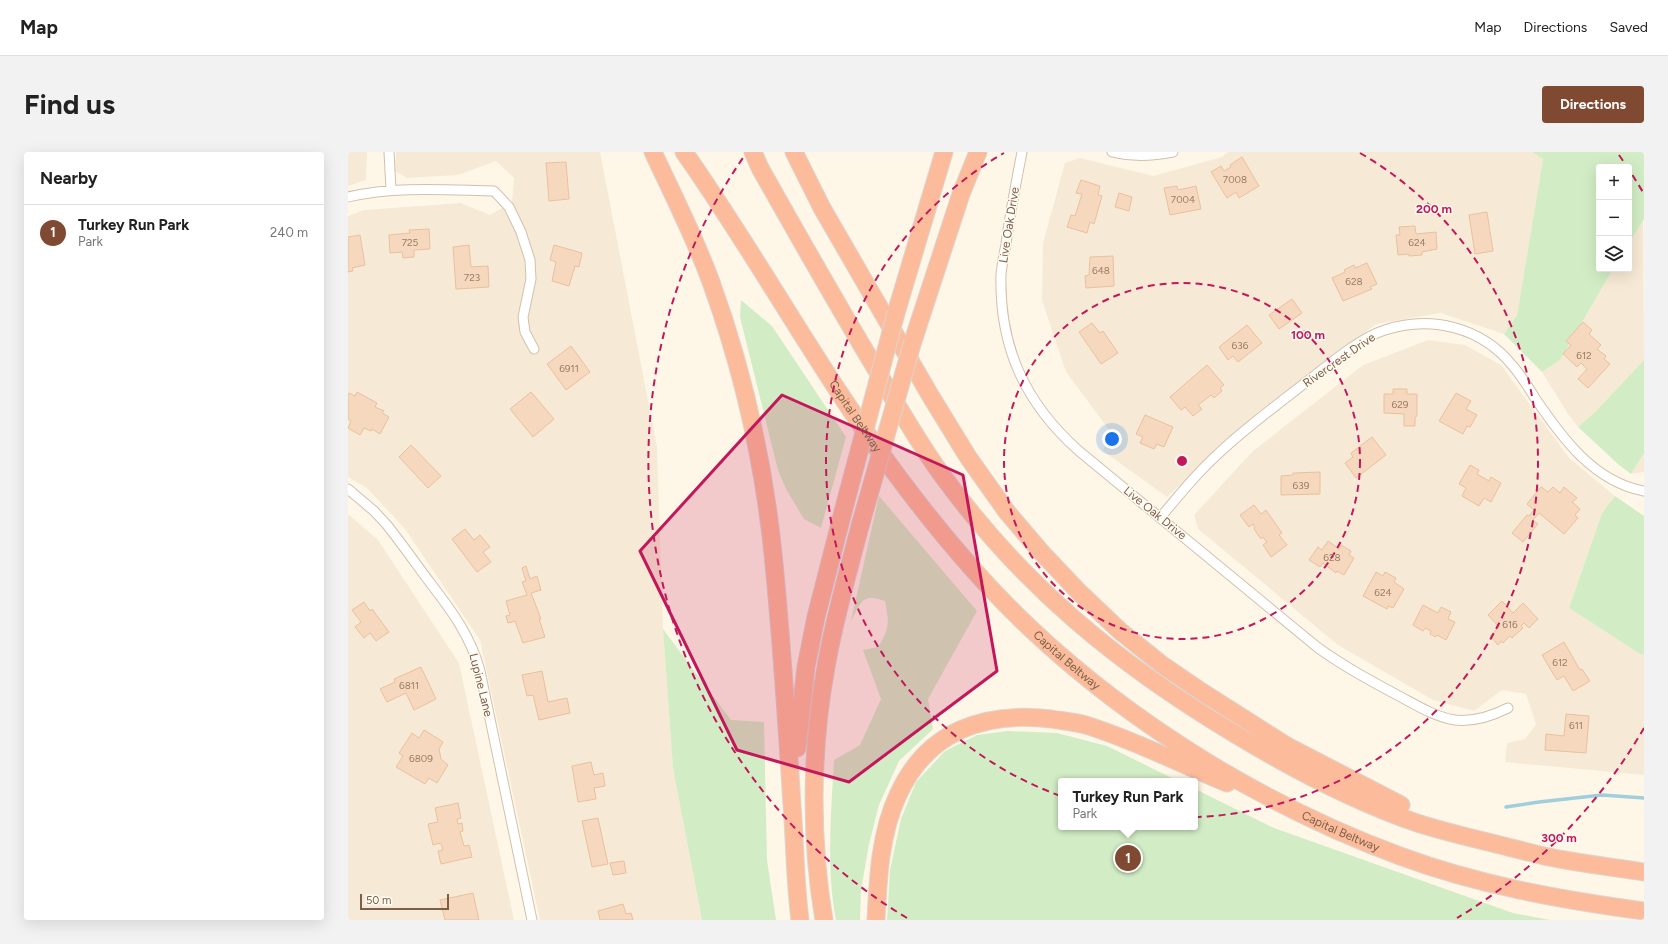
<!DOCTYPE html>
<html lang="en">
<head>
<meta charset="utf-8">
<style>
  :root { --surface:#fff; --page:#f2f2f2; --text:#222; --muted:#767676; --line:#e0e0e0; --accent:#7f4932 }
  body { margin:0; font-family:Figtree,sans-serif; background:var(--page); color:var(--text) }
  .controls { position:absolute; right:12px; top:12px; display:grid; overflow:hidden; border-radius:4px; box-shadow:0 4px 16px #0002 }
  .controls button { width:36px; height:36px; display:grid; place-items:center; padding:0; border:0; border-bottom:1px solid var(--line); background:var(--surface); color:var(--text); font:20px sans-serif }
  .scale { position:absolute; left:12px; bottom:10px; width:89px; box-sizing:border-box; padding-left:4px; border:2px solid #7b5f49; border-top:0; font-size:11px; line-height:14px; white-space:nowrap; color:#7b5f49; -webkit-text-stroke:3px #fffaf0; paint-order:stroke }
  .you { position:absolute; left:764px; top:287px; width:14px; height:14px; margin:-10px; border:3px solid #fff; border-radius:50%; background:#1a73e8; box-shadow:0 0 0 6px #1a73e833 }
  .badge { display:grid; place-items:center; width:26px; height:26px; border-radius:50%; background:var(--accent); color:#fff; font-size:13px; font-weight:700 }
  .pin { position:absolute; translate:-50% -50%; border:2px solid #fff; box-shadow:0 1px 4px #0006 }
  .popup { position:absolute; left:710px; top:626px; width:140px; height:52px; box-sizing:border-box; display:grid; place-content:center; border-radius:4px; background:var(--surface); filter:drop-shadow(0 1px 3px #0005); font-size:13px; white-space:nowrap; color:var(--muted) }
  .popup b { font-size:15px; color:var(--text) }
  .popup::after { content:''; position:absolute; left:50%; top:100%; margin-left:-8px; border:8px solid transparent; border-top-color:var(--surface) }
  .list { margin:0; padding:0; list-style:none }
  h2 { display:flex; justify-content:space-between; align-items:center; height:52px; margin:0; padding:0 16px; font-size:17px }
  h2 small { font-size:13px; font-weight:400; color:var(--muted) }
  .list li { display:grid; grid-template-columns:26px 1fr auto; gap:12px; align-items:center; box-sizing:border-box; height:56px; padding:0 16px; border-top:1px solid var(--line) }
  .list b { display:block; font-size:15px; white-space:nowrap }
  .list p { margin:0; font-size:13px; white-space:nowrap; color:var(--muted) }
  .list em { font-size:13px; font-style:normal; color:var(--muted) }
  .icon { flex:none; width:22px; height:22px; fill:none; stroke:currentColor; stroke-width:2; stroke-linecap:round; stroke-linejoin:round }
  .map { position:relative; flex:none; width:1296px; height:768px; overflow:hidden; border-radius:4px }
  header { display:flex; align-items:center; gap:24px; box-sizing:border-box; height:56px; padding:0 20px; background:var(--surface); border-bottom:1px solid var(--line) }
  header strong { font-size:19px }
  nav { display:flex; gap:22px; margin-inline-start:auto; font-size:14px }
  .intro { display:flex; align-items:center; justify-content:space-between; box-sizing:border-box; height:96px; padding:0 24px }
  h1 { margin:0; font-size:28px }
  .button { padding:10px 18px; border-radius:4px; background:var(--accent); color:#fff; font-size:14px; font-weight:700 }
  main { display:flex; gap:24px; padding:0 24px }
  aside { flex:1; background:var(--surface); border-radius:4px; box-shadow:0 4px 16px #0002 }
  .map>svg:first-child { display:block }
  .residential { fill:#f6ead6 }
  .green { fill:#d2edc5 }
  .lines { fill:none; stroke-linecap:round; stroke-linejoin:round }
  .stream { stroke:#a0cedc; stroke-width:3.5 }
  .building { fill:#f6d8be; stroke:#eac09d }
  .minor-casing { stroke:#d2c0ac; stroke-width:11 }
  .motorway-casing { stroke:#ddd5d0; stroke-width:19 }
  .minor { stroke:#fff; stroke-width:9 }
  .motorway { stroke:#fcbc9b; stroke-width:17 }
  .motorway-bridge-casing { stroke:#ddd5d0; stroke-width:19; stroke-linecap:butt }
  .motorway-bridge { stroke:#fcbc9b; stroke-width:17 }
  .marked { fill:#c2185b; fill-opacity:0.2; stroke:#c2185b; stroke-width:3; stroke-linejoin:round }
  .ring { fill:none; stroke:#c2185b; stroke-width:2; stroke-dasharray:7 5 }
  .labels { text-anchor:middle; stroke-width:3; stroke-linejoin:round; paint-order:stroke }
  .number-label { font-size:10px; fill:#9a7d66 }
  .street-label { font-size:12px; fill:#7b5f49; stroke:#fffaf0 }
  .centre { fill:#c2185b; stroke:#fffaf0; stroke-width:2 }
  .ring-label { font-size:12px; text-anchor:middle; font-weight:bold; fill:#c2185b; stroke:#fffaf0; stroke-width:3; stroke-linejoin:round; paint-order:stroke }
</style>
</head>
<body>
<header>
<strong>Map</strong>
<nav><a>Map</a><a>Directions</a><a>Saved</a></nav>
</header>
<div class="intro"><h1>Find us</h1><a class="button">Directions</a></div>
<main>
<aside>
<h2>Nearby<small></small></h2>
<ul class="list">
<li><span class="badge">1</span><div><b>Turkey Run Park</b><p>Park</p></div><em>240 m</em></li>
</ul>
</aside>
<div class="map">
<svg width="1296" height="768" viewBox="0 0 1296 768">
  <rect width="100%" height="100%" fill="#fef7e8"/>
  <!-- residential -->
  <path class="residential" d="M0,0H19L18,28L0,34Z
    M48,0H252L309,295L315,477L325,615L354,768H192L132,488L57,377L19,336L0,325V64L16,58L113,51L142,63L164,50L166,26L148,9L110,23L59,26L47,19Z
    M880,0H1184L1195,7L1169,163L1156,182L1093,161L1028,172L911,259L819,345L755,299L762,279L718,220L694,148L695,91L717,11L732,6L805,24L874,5Z
    M1295,67L1296,208L1249,258L1230,275L1220,262L1194,220L1212,208L1265,117H1281V91Z
    M1080,188L1117,193L1153,213L1221,306L1267,344L1254,361L1221,456L1292,502L1296,503V623L1157,610L1159,591L1177,587L1188,572L1178,542L1154,538L1126,559L1085,548L990,493L850,377L846,363L905,299L1015,213Z
    M1296,301V320L1283,322Z
    M0,362L30,388L111,511L166,768H0Z"/>
  <!-- green -->
  <path class="green" d="M1184,0H1296V67L1281,91V15H1251V117H1265L1212,208L1194,220L1156,182L1169,163L1195,7Z
    M393,148L424,174L498,285L473,376L456,367L438,337L430,318L392,165Z
    M1296,208V301L1283,322L1271,313L1230,275L1249,258Z
    M531,344L629,459L580,547L585,577L551,609L531,653L521,692L513,738L512,768H488C478,715 483,662 486,608L512,593L533,547L515,498L530,495C542,477 541,469 537,449C513,441 514,450 503,469Z
    M1267,344L1296,364V503L1292,502L1221,456L1254,361Z
    M315,477L383,568L416,570L419,708L428,768H354L325,616Z
    M659,579L709,581L759,594L830,629H713V675H847V637L926,676L1165,761L1202,768H539L542,718L553,667L568,630L597,599L629,583Z"/>
  <g class="lines">
    <!-- stream -->
    <path class="stream" d="M1158,655L1191,650L1254,643L1296,646"/>
  </g>
  <!-- building -->
  <path class="building" d="M894,5L911,34L891,46L888,40L879,46L863,20L873,14L876,19L883,15L882,13Z
    M218,10L221,47L201,49L198,11Z
    M733,28L752,34L750,43L754,44L746,72L742,70L739,81L719,75L723,63L727,64L734,42L728,41Z
    M829,34L830,38L848,34L853,57L822,63L816,36Z
    M771,41L784,45L781,59L767,55Z
    M1139,60L1145,99L1127,102L1121,63Z
    M1067,74L1068,82L1088,80L1089,97L1074,100V103L1061,104V102L1050,103L1048,83H1052L1051,75Z
    M81,77L82,97L66,98V105L55,106L54,100L42,101L41,83L62,81L61,78Z
    M12,83L17,113L4,116L5,119L0,120V85Z
    M121,93L123,115L140,114L141,135L108,137L105,95Z
    M206,93L234,101L231,115L227,114L221,134L204,129L208,110L202,108Z
    M765,104L766,134L738,136L737,124L741,123L742,105Z
    M1019,111L1029,132L1022,135L1024,137L995,149L984,126L997,120L996,118L1006,113L1007,116Z
    M944,147L954,161L931,177L921,163Z
    M1235,170L1244,178L1241,182L1253,193L1249,197L1258,204L1256,207L1262,212L1240,236L1230,227L1239,217L1233,211L1229,215L1215,202L1223,193L1218,189Z
    M744,171L752,181L755,179L770,201L753,212L731,180Z
    M899,173L914,191L890,210L885,204L880,208L871,195Z
    M223,194L242,220L218,238L199,212Z
    M859,213L876,233L872,236L874,239L866,246L863,243L850,253L854,257L845,264L837,255L833,258L822,245Z
    M1045,237H1059V242H1069V264L1067,265V274H1056V262L1036,261V242H1045Z
    M9,240L29,251L27,255L36,259L34,261L41,265L32,282L24,277L23,279L16,276L12,283L0,276L3,269L0,267V243L1,241L7,244Z
    M183,240L206,267L185,285L162,257Z
    M1108,241L1123,249L1118,257L1129,263L1122,275L1119,274L1115,282L1091,269Z
    M797,263L825,275L816,295L809,292L806,297L792,291L795,285L788,282Z
    M1024,285L1038,303L1008,326L997,311L1005,305L1003,301Z
    M63,293L93,324L80,336L51,305Z
    M1122,313L1131,318L1129,322L1141,329L1143,325L1153,331L1143,350L1136,346L1131,354L1114,344L1118,336L1111,332Z
    M972,320V342L933,343V324L945,323V321Z
    M1193,335L1200,340L1205,335L1212,341L1216,335L1229,346L1224,350L1232,357L1227,363L1230,366L1216,382L1191,361L1185,368L1190,372L1175,390L1164,381L1179,363L1181,364L1186,358L1179,352Z
    M906,353L913,362L918,358L934,381L931,383L939,393L923,405L915,393L919,390L915,385L913,387L906,377L907,376L905,372L901,375L892,363Z
    M117,377L126,388L132,383L142,395L135,400L143,410L129,420L104,387Z
    M980,389L991,397L993,393L1003,399L1001,403L1006,406L996,423L989,419L988,421L975,411L972,415L961,408L970,395L974,398Z
    M178,414L182,427L189,424L193,438L183,441L193,467H191L197,485L175,491L167,469L160,471L158,464L162,463L158,449L179,443L174,430L178,429L174,416Z
    M1028,420L1035,424L1037,420L1048,426L1046,430L1056,437L1045,456L1040,454L1039,457L1015,444Z
    M1154,449L1165,461L1175,451L1190,467L1181,476L1176,471L1173,474L1175,476L1164,486L1162,484L1155,491L1153,489L1150,493L1142,484L1151,475L1140,463Z
    M16,450L22,459L24,457L41,480L28,489L22,481L16,486L7,475L13,470L4,458Z
    M1075,453L1090,461L1093,455L1103,460L1100,467L1107,470L1098,488L1089,483L1088,485L1082,482L1083,479L1077,476L1075,479L1065,473Z
    M1216,490L1232,518L1234,517L1242,529L1225,539L1216,524L1209,528L1194,503Z
    M73,515L88,547L66,558L58,541L39,550L32,537L47,530L46,527Z
    M194,519L200,550L219,546L222,561L191,568L185,543L179,544L174,523Z
    M1218,562L1241,564L1238,601L1197,598L1198,582L1216,584Z
    M76,578L95,590L91,597L93,607L100,613L89,631L81,626L77,632L48,615L55,604L51,601L64,581L71,586Z
    M243,610L246,623L255,621L257,634L246,636L248,647L230,650L224,614Z
    M110,651L113,666L109,667L110,672L114,671L115,679L112,680L116,694L121,693L124,705L93,712L90,699L95,698L93,691L85,693L80,672L90,670L87,656Z
    M250,666L260,712L244,715L234,669Z
    M276,709L278,721L265,723L262,711Z
    M125,741L131,768H97L92,748Z
    M275,752L278,762L283,761L285,768H252L250,759Z"/>
  <g class="lines">
    <!-- minor casing -->
    <g class="minor-casing">
      <path id="minor" d="M41,0L43,38
        M674,0C668,31 662,61 658,92C656,102 654,113 653,122C651,195 677,251 731,299L969,495C995,514 1023,529 1051,544C1068,553 1087,565 1107,568C1125,570 1144,564 1160,556
        M764,0C784,5 805,4 825,0
        M0,45C48,34 97,38 146,39L161,55L173,80L182,108L183,127L175,165L177,180L186,197
        M0,337L26,359L39,373C54,392 68,412 83,432C104,459 123,485 132,519L184,768
        M812,366C831,343 849,321 871,301C901,273 934,249 966,224C985,209 1014,185 1037,178C1083,163 1133,175 1164,213C1173,223 1180,235 1187,246C1214,286 1246,330 1296,339"/>
    </g>
    <!-- motorway casing -->
    <g class="motorway-casing">
      <g id="motorway">
        <path d="M305,0C325,43 347,86 363,130C396,221 417,316 426,412C434,492 439,573 444,653C447,692 447,730 452,768"/>
        <path id="s1" d="M336,0C410,105 471,219 548,322C588,376 633,430 683,477C786,574 919,655 1052,704C1130,733 1214,748 1296,759"/>
        <path d="M405,0L412,16C450,83 488,151 528,217C549,253 570,290 594,323C675,434 770,512 887,582C945,617 1005,649 1069,671C1094,679 1119,685 1144,691C1161,695 1179,700 1196,704C1229,711 1263,715 1296,720"/>
        <path d="M446,0L474,56L582,243L620,305L659,360L694,401L732,441L772,479L813,512L854,540L939,594L1053,653"/>
        <path d="M548,161L596,0"/>
        <path d="M565,189L613,42L630,0"/>
        <path d="M449,596L458,515L468,465L497,352"/>
        <path d="M476,768C462,686 463,596 478,515C486,467 500,421 512,374"/>
        <path d="M528,768C530,727 532,681 550,643C579,579 636,559 703,567C715,569 729,570 741,574C788,589 833,612 879,631"/>
      </g>
    </g>
    <!-- minor -->
    <use href="#minor" class="minor"/>
    <!-- motorway -->
    <use href="#motorway" class="motorway"/>
    <!-- motorway-bridge casing -->
    <g class="motorway-bridge-casing">
      <path id="motorway-bridge" d="M497,352L548,161
        M512,374L565,189"/>
    </g>
    <!-- motorway-bridge -->
    <use href="#motorway-bridge" class="motorway-bridge"/>
  </g>
  <!-- marked area -->
  <path class="marked" d="M434,243L615,323L649,519L501,630L389,598L292,399Z"/>
  <!-- distance rings -->
  <g class="ring">
    <circle cx="834" cy="309" r="178"/>
    <path d="M1012 1A356 356 0 1 1 656 1"/>
    <path d="M1296 576A533 533 0 0 1 1109 766M559 766A533 533 0 0 1 397 3M1271 3A533 533 0 0 1 1296 42"/>
  </g>
  <g class="labels">
    <!-- number labels -->
    <g class="number-label">
      <text x="887" y="31">7008</text>
      <text x="835" y="51">7004</text>
      <text x="62" y="94">725</text>
      <text x="1069" y="94">624</text>
      <text x="753" y="122">648</text>
      <text x="124" y="129">723</text>
      <text x="1006" y="133">628</text>
      <text x="892" y="197">636</text>
      <text x="1236" y="207">612</text>
      <text x="221" y="220">6911</text>
      <text x="1052" y="256">629</text>
      <text x="953" y="337">639</text>
      <text x="984" y="409">628</text>
      <text x="1035" y="444">624</text>
      <text x="1162" y="476">616</text>
      <text x="1212" y="514">612</text>
      <text x="61" y="537">6811</text>
      <text x="1228" y="577">611</text>
      <text x="73" y="610">6809</text>
    </g>
    <!-- street labels -->
    <g class="street-label">
      <text transform="translate(661 73) rotate(-81)" y="4">Live Oak Drive</text>
      <text transform="translate(991 208) rotate(-35)" y="4">Rivercrest Drive</text>
      <text dy="4" stroke="none"><textPath href="#s1" startOffset="315">Capital Beltway</textPath></text>
      <text transform="translate(807 361) rotate(39)" y="4">Live Oak Drive</text>
      <text dy="4" stroke="none"><textPath href="#s1" startOffset="639">Capital Beltway</textPath></text>
      <text transform="translate(133 533) rotate(76)" y="4">Lupine Lane</text>
      <text dy="4" stroke="none"><textPath href="#s1" startOffset="963">Capital Beltway</textPath></text>
    </g>
  </g>
  <circle cx="834" cy="309" r="6" class="centre"/>
  <g class="ring-label">
    <text x="1086" y="61">200 m</text>
    <text x="960" y="187">100 m</text>
    <text x="1211" y="690">300 m</text>
  </g>
</svg>
<div class="controls">
<button>+</button>
<button>−</button>
<button><svg class="icon" aria-label="layers" viewBox="0 0 24 24"><path d="M12 4l9 5-9 5-9-5zM3 14l9 5 9-5"/></svg></button>
</div>
<div class="scale">50 m</div>
<div class="you"></div>
<div class="pin badge" style="left:780px;top:706px">1</div>
<div class="popup"><b>Turkey Run Park</b>Park</div>
</div>
</main>
</body>
</html>
